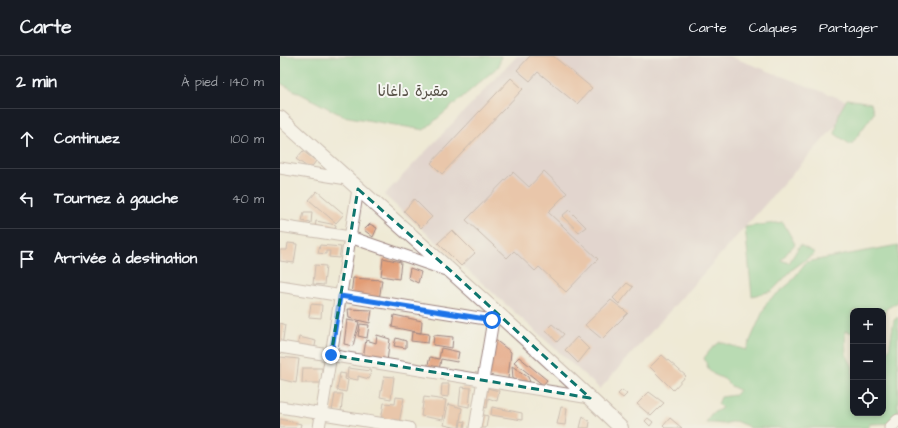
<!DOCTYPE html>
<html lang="fr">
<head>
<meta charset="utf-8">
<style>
  :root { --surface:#171b24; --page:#242831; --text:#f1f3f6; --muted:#9ea1a6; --line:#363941 }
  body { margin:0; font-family:"Architects Daughter","Playpen Sans Arabic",sans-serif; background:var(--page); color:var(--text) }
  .controls { position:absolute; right:12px; bottom:12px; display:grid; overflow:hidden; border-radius:8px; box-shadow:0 2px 6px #0003 }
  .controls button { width:36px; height:36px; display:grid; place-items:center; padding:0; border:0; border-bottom:1px solid var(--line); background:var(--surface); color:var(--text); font:20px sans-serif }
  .stop { position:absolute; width:12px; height:12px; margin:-9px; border:3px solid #1a73e8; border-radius:50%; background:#fff }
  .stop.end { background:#1a73e8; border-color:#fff; box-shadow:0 1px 4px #0008 }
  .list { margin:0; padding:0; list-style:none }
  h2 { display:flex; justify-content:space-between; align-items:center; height:52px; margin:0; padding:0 16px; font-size:17px }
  h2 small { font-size:13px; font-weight:400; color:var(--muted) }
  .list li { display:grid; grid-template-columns:26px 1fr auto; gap:12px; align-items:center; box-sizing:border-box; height:60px; padding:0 16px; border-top:1px solid var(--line) }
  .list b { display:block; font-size:15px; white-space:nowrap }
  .list em { font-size:13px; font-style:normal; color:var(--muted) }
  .icon { flex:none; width:22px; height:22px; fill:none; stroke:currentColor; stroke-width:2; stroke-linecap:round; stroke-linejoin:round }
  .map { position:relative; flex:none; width:618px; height:372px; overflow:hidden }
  header { display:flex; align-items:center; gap:24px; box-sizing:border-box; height:56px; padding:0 20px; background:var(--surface); border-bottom:1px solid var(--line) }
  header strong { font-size:19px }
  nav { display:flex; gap:22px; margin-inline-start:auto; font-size:14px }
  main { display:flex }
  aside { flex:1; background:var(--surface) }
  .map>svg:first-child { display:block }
  .industrial { fill:#d2bdc5 }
  .green { fill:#79c98a; stroke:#62745a }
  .building { fill:#e29c75 }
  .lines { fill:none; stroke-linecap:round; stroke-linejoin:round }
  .minor-casing { stroke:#9c8480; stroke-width:13 }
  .tertiary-casing { stroke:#9c8480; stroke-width:16 }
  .minor { stroke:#fff; stroke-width:11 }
  .tertiary { stroke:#fff; stroke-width:14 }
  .route { stroke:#1a73e8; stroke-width:5 }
  .marked { fill:none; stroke:#0f766e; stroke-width:3; stroke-dasharray:8 5; stroke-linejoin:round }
  .labels { text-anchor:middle; stroke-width:4; stroke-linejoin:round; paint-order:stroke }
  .park-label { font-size:15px; fill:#585248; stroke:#f6f6f2 }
</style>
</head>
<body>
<header>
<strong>Carte</strong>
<nav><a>Carte</a><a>Calques</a><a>Partager</a></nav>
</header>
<main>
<aside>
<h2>2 min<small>À pied · 140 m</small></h2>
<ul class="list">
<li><svg class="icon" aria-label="ahead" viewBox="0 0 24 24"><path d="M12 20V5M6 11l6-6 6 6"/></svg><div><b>Continuez</b></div><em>100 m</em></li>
<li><svg class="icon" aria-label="left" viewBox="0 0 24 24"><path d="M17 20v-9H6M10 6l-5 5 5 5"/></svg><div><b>Tournez à gauche</b></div><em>40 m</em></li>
<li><svg class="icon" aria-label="arrive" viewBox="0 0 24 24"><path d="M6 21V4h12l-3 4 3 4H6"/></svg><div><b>Arrivée à destination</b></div></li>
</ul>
</aside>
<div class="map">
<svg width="618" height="372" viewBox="0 0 618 372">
  <rect width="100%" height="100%" fill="#f6f6f2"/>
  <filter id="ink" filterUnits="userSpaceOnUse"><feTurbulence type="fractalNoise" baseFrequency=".025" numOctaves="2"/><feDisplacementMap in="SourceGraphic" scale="8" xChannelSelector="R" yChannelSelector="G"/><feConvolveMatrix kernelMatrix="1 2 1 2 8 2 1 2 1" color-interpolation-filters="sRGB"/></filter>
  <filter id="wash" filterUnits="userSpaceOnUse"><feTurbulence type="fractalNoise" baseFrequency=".012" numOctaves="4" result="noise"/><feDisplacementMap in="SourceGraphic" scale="16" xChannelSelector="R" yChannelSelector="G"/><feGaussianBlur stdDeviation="0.9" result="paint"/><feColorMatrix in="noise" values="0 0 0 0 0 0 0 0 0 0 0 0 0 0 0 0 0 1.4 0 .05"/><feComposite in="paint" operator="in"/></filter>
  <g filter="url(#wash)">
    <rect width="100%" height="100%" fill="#efead5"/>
    <!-- industrial -->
    <path class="industrial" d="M237,0H449L575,48L320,333L104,139Z"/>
    <!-- green -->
    <path class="green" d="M0,0H221L219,10L144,74L63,60L0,27Z
      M567,43L591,47L594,57L571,89L555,78L559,57Z
      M503,166L515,188L501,204L509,207L520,189L535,197L513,213L492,235L472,240L465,171Z
      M618,189V246L606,253L603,262V255H573V277L565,275L566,298L573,311V357H603V300L609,293L614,264L618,261V367L590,368L588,372H469L467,370L455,365L443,368L433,367H426L431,358L442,352L438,348L441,341L455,339L459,334L451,330L444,323L433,318L428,312L424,302L432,292L440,286L466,294L487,246L510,227L526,206Z"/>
    <g id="blocks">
      <!-- building -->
      <path class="building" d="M250,0H273L312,32L297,48L258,16L250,25L237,14Z
        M231,22L243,33L162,118L151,107Z
        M23,95L36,105L30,113L16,103Z
        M264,115L287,137L268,156L318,203L286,236L259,211L255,215L234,195L227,202L186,164L233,116L249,131Z
        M37,135L64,158L56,167L29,144Z
        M134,143L152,161L141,172L124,155Z
        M289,154L306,171L299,176L282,160Z
        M24,156H32L31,167L22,165Z
        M36,165L56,169L54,177L35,172Z
        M90,168L97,172L93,181L84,174Z
        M172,174L195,197L181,210L158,187Z
        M8,187L17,188L14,207L0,205V194H7Z
        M40,189L61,191L59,202L49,201L50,195H46V198L38,197Z
        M103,202L121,206L119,223L101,220Z
        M35,209L46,210L44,229L33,228Z
        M130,212L141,216L138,227L128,222Z
        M73,222L102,224L99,244L71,239Z
        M347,227L353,231L339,248L333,242Z
        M331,244L348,257L322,283L305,269Z
        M31,248L42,249L41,262L29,261Z
        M68,253L92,254L90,267L69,262Z
        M114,259L142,265L141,277L112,271Z
        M67,264L79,266L73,290L64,288Z
        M0,267L5,269L2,290L0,289Z
        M80,268L89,269L87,282L78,280Z
        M272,268L284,278L277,286L266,274Z
        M132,276L149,278L148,287L131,285Z
        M97,279L110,283L107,305L83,302L86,284L96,287Z
        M154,279L173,281L172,292L153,289Z
        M19,281L36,285L34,295L17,292Z
        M297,281L309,293L298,307L285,294Z
        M116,282L126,285V292L114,290Z
        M214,283L231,296L228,323L208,321Z
        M161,292L179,296L177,306L161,303L159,314L147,312L150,301L159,303Z
        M382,299L406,320L393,334L370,311Z
        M0,301L19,303L16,327L0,323Z
        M239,301L267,324L263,329L234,306Z
        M232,310L248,321L250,326L233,323Z
        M23,312H42V327H22Z
        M68,312L91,315L89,323L78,320V324L67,322Z
        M60,317L66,318L65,323L68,324L66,336L57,334Z
        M104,320L114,321L111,343L100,341Z
        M162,328H169L168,341L161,340Z
        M181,331L191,332L189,351L179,349Z
        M203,331L219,335L217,345L208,342L207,352L200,350Z
        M342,334L347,338L343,342L338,338Z
        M369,336L384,347L371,360L357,348Z
        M55,338H63L61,356L52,355Z
        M116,341L124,342L119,367L101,364L104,347L115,348Z
        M144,341L166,344L163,364L141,360Z
        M168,348L182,352L179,372L164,369Z
        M212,351L242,357V364L211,359Z
        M281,351L287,352L285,369L277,368Z
        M200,358L208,360L206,372H196Z
        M303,360L310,366L309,372H300Z
        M368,362L373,366L370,370L365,365Z
        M390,362L402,372H385L383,370Z
        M0,363L21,368L20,372H0Z
        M181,365L185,366L184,372H180Z"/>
    </g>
  </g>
  <g filter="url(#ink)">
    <use href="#blocks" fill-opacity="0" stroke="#9c8480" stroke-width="1"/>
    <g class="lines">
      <!-- minor casing -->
      <g class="minor-casing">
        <path id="minor" d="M0,112L67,123
          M0,170L70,181L169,215
          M0,230L212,264
          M0,291L310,342
          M0,351L129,372
          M39,372L78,133
          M195,372L214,258
          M610,372L618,364"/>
      </g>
      <!-- tertiary casing -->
      <g class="tertiary-casing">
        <path id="tertiary" d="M0,62C113,165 230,265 341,372"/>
      </g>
      <!-- minor -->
      <use href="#minor" class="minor"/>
      <!-- tertiary -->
      <use href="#tertiary" class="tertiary"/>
    </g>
  </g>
  <g class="lines" filter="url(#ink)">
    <!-- route -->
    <path class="route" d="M51,299L60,240L212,264"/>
  </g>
  <!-- marked area -->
  <path d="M0 0H618V372H0ZM78,133L172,216L310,342L51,299Z" fill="#efead5" fill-opacity=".55" fill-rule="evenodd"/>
  <path class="marked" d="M78,133L172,216L310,342L51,299Z"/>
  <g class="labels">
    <!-- park labels -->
    <g class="park-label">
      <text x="133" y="40">مقبرة داغانا</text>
    </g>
  </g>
</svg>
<div class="controls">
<button>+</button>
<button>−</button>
<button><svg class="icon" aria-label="locate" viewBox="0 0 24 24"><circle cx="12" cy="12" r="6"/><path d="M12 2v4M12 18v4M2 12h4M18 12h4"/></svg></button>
</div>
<div class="stop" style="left:212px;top:264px"></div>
<div class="stop end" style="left:51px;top:299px"></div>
</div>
</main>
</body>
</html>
